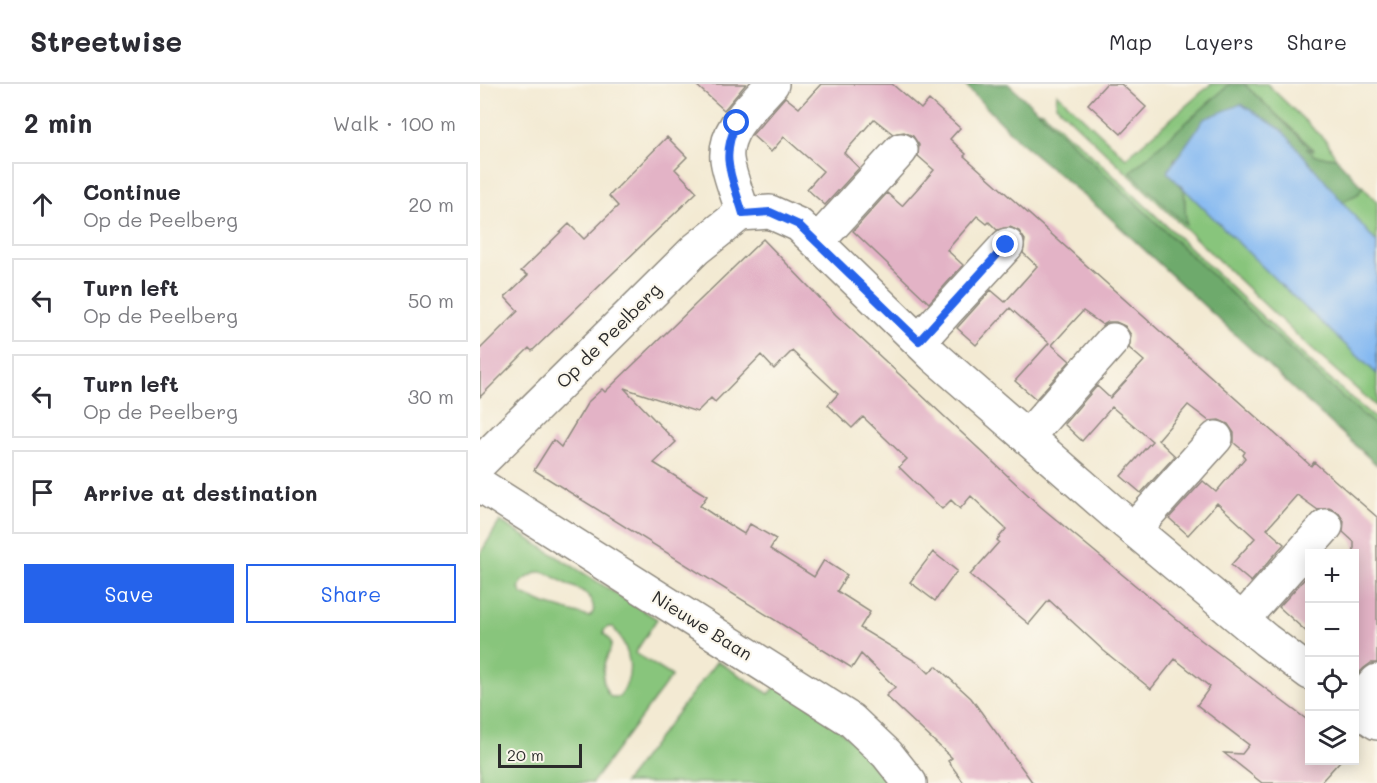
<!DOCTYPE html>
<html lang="en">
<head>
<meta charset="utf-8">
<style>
  :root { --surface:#fff; --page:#f2f2f3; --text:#2b2b33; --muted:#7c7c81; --line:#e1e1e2; --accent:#2563eb }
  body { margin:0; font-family:Mali,sans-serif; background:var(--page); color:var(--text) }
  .controls { position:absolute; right:18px; bottom:18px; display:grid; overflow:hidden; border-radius:0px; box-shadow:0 3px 15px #0003 }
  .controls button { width:54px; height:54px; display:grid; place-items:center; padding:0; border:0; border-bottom:2px solid var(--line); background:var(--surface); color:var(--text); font:30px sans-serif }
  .scale { position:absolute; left:18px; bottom:15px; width:84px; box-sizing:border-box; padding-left:6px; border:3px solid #2b2b2b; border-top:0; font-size:16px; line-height:21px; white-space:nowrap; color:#2b2b2b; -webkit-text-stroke:4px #fbf7ec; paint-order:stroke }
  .stop { position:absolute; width:18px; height:18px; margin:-14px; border:4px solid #2563eb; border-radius:50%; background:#fff }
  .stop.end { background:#2563eb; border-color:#fff; box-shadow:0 2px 6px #0008 }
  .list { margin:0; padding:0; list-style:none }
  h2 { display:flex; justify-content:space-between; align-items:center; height:78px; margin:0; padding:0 24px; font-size:26px }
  h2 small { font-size:20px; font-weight:400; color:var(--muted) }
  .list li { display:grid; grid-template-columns:39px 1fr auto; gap:18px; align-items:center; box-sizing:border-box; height:84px; margin:0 12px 12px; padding:0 12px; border:2px solid var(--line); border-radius:0px }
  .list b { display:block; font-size:22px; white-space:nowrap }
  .list p { margin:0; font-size:20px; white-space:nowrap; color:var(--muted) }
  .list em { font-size:20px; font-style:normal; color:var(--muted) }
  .actions { display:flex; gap:12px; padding:18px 24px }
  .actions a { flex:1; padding:14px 0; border:2px solid var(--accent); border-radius:0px; text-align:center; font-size:21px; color:var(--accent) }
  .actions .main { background:var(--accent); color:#fff }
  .icon { flex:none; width:33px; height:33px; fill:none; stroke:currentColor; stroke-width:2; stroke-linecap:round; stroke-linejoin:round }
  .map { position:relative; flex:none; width:897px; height:699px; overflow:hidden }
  header { display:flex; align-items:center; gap:36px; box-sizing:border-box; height:84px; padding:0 30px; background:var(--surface); border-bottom:2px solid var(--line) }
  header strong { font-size:28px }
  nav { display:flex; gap:33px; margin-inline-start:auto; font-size:21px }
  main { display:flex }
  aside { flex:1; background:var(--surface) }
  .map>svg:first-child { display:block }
  .green { fill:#88c57c; stroke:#5a7854; stroke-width:1.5; fill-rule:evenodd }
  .forest { fill:#6eaa6c; stroke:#4c6a4c; stroke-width:1.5 }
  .water { fill:#83b8f1; stroke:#57728e; stroke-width:1.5 }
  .building { fill:#e3b3c6 }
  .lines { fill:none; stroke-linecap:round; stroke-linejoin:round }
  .minor-casing { stroke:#8f8a7f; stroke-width:36 }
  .minor { stroke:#fff; stroke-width:33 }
  .route { stroke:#2563eb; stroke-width:8 }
  .labels { text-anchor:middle; stroke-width:4.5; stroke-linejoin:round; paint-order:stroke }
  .street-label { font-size:18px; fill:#2b2b2b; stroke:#fbf7ec }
</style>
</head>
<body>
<header>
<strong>Streetwise</strong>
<nav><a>Map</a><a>Layers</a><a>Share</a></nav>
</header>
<main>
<aside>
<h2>2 min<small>Walk · 100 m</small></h2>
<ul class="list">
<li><svg class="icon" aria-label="ahead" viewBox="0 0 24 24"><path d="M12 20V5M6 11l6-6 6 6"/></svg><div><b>Continue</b><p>Op de Peelberg</p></div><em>20 m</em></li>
<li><svg class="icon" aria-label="left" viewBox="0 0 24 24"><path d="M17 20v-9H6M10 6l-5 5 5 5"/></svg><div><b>Turn left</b><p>Op de Peelberg</p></div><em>50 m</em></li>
<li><svg class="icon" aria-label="left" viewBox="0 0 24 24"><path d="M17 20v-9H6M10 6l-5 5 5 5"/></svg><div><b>Turn left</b><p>Op de Peelberg</p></div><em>30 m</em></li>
<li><svg class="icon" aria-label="arrive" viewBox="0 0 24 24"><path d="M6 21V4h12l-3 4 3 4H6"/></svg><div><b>Arrive at destination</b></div></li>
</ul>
<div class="actions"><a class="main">Save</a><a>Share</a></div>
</aside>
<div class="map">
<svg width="897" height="699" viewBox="0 0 897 699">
  <rect width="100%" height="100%" fill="#fbf7ec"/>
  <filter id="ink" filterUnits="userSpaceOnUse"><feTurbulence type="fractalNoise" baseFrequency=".0167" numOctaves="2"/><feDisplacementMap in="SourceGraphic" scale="12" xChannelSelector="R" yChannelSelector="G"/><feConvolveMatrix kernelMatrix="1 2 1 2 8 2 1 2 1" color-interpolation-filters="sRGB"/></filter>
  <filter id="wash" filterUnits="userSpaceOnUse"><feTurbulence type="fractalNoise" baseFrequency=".008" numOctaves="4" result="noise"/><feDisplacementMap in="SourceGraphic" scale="24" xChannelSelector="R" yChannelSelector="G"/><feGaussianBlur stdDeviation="1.35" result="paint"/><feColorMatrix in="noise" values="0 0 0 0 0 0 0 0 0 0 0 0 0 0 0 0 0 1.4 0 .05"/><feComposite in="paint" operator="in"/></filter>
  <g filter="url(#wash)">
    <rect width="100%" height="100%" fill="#f3ead3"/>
    <!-- green -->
    <path class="green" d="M731,0H750L651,88L706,140L704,102L878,110L883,103L897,118V323L826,260L576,21L577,9L646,74Z
      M764,0H787L847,58L856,74L835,72L824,63L833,65Z
      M558,27L563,28L589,52L597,57L840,287L897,336V343L845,298Z
      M20,437L177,535L155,569L192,592L112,699H0V470ZM57,488C69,487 73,493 83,498C95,505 109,506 113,521C114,527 114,529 109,533L65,520L42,510L39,504L42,497ZM128,543H133C150,564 157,590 139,613H131C123,606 122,592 124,581C125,575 130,569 131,562C132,557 128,553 124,550V546Z
      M237,577L289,610L297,601L344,631L416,699H144Z"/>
    <!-- forest -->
    <path class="forest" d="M484,0H528L558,27L845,298L897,343V381L808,300L627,131L539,57Z
      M750,0H764L834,67L826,64L835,72L856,74L883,103L878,110L862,118L700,71L694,75L692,89L701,104L704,102L706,141L650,88Z"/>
    <!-- water -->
    <path class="water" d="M761,20L802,46L897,159V290L801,201L687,88L724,35Z"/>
    <g id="blocks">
      <!-- building -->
      <path class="building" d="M215,0H266L244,26Z
        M341,0H412L441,25L449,16L480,44L470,55L486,70L484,72L831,382L834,378L897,433V579H891L884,584L874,594V458L863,448L864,437L858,428L849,424L838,426L817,411L787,445L804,460L771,498L751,481L775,454L737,419L708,451L689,434L723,397L736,408L765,374L763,371L765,368L754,359V349L748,340L739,336L729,337L708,321L678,356L695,372L661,409L641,392L672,357L632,323L602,357L584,340L617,302L630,314L664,277L649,264L651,251L645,242L636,238H628L623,241L603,227L572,261L590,277L556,315L535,297L569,259L530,224L496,261L477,244L511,206L525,218L557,182L543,169L545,156L539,147L530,143L517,146L509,138L507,140L497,132L467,166L483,181L449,219L373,147L407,109L422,122L454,86L438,72L439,61L433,52L424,48L413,50L394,35L364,69L379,84L345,121L327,105L343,87L304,53L291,68L272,51L305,13L319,24Z
        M626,0H641L666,23L641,50L608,20Z
        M187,53L207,73L195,85L217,108L52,267L49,264L0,313V265L38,227L25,213L48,191L41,187L89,140L104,155L138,122L129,112Z
        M283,155L356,231L561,423L721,556L830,638V676H861L840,699H782L744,669L762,670L769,661L717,621L730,603L695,575L671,605L624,567L569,516L549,540L490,491L519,458L517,456L526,445L491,412L480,425L471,416L462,425L419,383L427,375L383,333L372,344L348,321L358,310L312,267L294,285L281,271L235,318L231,314L217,328L144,304L196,358L174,379L227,412L220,422L243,437L264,450L270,440L296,455L290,465L334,493L344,476L367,491L357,507L390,528L380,544L440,580L449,589L456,582L491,614L553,699H484L468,677L472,674L406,612L415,603L381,570L372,584L54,386L73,356L81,363L108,318L122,305L125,308Z
        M453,468L477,487L455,517L430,498Z
        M830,489V551L799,523Z"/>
    </g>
  </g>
  <g filter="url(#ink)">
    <use href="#blocks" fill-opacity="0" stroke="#8f8a7f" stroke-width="1.5"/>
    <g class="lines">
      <!-- minor casing -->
      <g class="minor-casing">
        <path id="minor" d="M263,130C259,114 249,92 247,75C244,44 274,21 292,0
          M337,158L421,66
          M439,257L527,161
          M547,353L633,256
          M0,379L216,165L260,130L290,128L319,141L454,272L634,429L786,556L830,589
          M0,401L371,636L407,670L430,699
          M654,445L736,354
          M762,536L846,442
          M874,622L897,597
          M874,623L897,639"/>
      </g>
      <!-- minor -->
      <use href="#minor" class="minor"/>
    </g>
  </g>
  <g class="lines" filter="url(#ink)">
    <!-- route -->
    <path class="route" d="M257,39C239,74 253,95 263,130L290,128L319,141L439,257L526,161"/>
  </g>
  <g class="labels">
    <!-- street labels -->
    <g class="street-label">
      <text transform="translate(129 252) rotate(-45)" y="6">Op de Peelberg</text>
      <text transform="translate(222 542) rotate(32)" y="6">Nieuwe Baan</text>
    </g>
  </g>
</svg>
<div class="controls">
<button>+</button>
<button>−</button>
<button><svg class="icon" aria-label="locate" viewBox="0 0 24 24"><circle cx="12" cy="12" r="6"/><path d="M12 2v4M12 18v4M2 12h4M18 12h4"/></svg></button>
<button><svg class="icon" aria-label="layers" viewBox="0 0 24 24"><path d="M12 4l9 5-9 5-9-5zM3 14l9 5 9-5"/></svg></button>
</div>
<div class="scale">20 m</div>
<div class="stop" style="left:257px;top:39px"></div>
<div class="stop end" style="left:526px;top:161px"></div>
</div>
</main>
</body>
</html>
